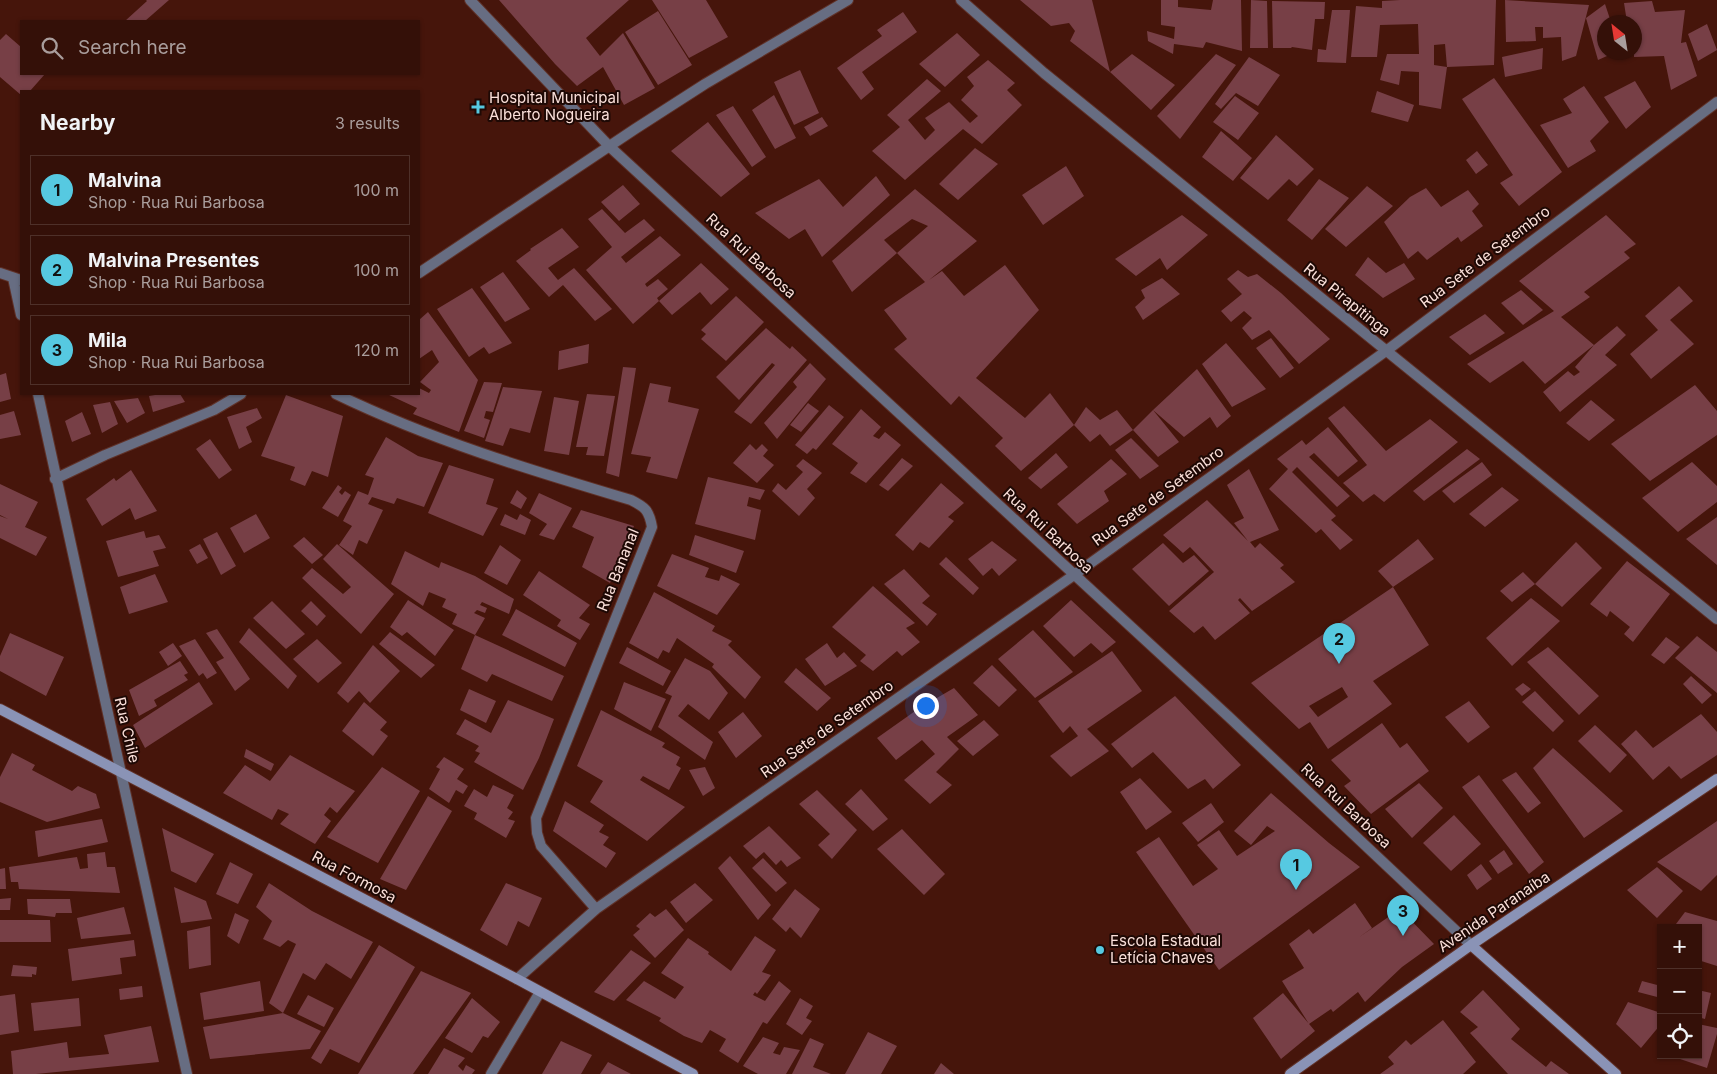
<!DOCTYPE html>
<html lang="en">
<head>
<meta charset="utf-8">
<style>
  :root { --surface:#341008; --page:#3f1e16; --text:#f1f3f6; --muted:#a99d9c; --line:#4e3029; --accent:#56c9e1 }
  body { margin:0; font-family:Inter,sans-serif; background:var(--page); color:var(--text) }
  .controls { position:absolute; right:15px; bottom:15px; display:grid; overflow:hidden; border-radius:0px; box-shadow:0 1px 4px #0004 }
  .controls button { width:45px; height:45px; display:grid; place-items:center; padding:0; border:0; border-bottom:1px solid var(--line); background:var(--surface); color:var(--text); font:25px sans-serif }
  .compass { position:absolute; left:1597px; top:15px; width:45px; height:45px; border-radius:50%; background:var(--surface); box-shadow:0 1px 4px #0004; rotate:330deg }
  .you { position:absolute; left:925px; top:705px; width:18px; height:18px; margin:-12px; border:4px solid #fff; border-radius:50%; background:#1a73e8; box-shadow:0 0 0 8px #1a73e833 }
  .badge { display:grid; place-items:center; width:32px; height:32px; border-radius:50%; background:var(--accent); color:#111; font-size:16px; font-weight:700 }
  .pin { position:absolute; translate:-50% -41px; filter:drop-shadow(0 1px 2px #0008) }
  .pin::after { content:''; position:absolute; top:26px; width:18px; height:15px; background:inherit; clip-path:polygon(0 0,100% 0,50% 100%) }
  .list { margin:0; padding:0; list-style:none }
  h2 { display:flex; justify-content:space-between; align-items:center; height:65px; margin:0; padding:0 20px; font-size:21px }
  h2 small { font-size:16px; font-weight:400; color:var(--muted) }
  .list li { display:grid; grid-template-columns:32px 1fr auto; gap:15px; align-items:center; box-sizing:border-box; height:70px; margin:0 10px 10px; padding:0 10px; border:1px solid var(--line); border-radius:0px }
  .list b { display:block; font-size:19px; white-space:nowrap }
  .list p { margin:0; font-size:16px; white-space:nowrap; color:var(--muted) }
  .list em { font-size:16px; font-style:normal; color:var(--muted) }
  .icon { flex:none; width:28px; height:28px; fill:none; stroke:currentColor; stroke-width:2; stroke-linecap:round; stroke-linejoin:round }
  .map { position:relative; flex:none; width:1717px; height:1074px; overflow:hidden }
  .search { position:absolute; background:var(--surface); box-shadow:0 1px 4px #0004; left:20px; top:20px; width:400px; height:55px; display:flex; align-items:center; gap:12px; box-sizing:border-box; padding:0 18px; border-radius:0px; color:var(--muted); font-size:19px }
  .panel { position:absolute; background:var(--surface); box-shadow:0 1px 4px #0004; left:20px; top:90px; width:400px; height:305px; border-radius:0px }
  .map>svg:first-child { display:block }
  .building { fill:#773f46; fill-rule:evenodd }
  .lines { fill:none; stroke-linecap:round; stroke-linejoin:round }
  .street-casing { stroke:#5f3128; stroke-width:12 }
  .secondary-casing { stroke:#5f3128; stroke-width:12 }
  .street { stroke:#676d82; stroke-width:10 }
  .secondary { stroke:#8a93b6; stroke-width:10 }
  .poi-dot { fill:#56c9e1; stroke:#1e0905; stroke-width:2 }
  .labels { text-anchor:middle; stroke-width:4; stroke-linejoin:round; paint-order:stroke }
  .poi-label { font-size:15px; fill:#fbe0da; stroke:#1e0905; text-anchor:start }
  .street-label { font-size:15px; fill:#fbe0da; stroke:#1e0905 }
</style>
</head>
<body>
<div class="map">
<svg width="1717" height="1074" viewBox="0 0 1717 1074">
  <rect width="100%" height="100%" fill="#46150b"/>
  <!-- building -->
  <path class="building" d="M146,0H169L145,21H125L147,1Z
    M499,0H629L586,38L600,56L623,33L655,88L624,105L603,67L577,86L555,64Z
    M652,0H706L728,37L689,58Z
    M1020,0H1092L1110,72L1070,41L1075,31L1069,23L1051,26Z
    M1161,0H1178V7L1211,10L1213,0H1241L1242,51L1206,42L1203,48L1174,44L1173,54L1148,41L1147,31L1174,39L1175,27L1161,25Z
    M1251,0L1267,1L1268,48H1250Z
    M1400,0H1496L1494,65L1447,67L1441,109L1419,105V72L1401,71L1399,85L1380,80L1387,54H1419L1418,24L1380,25L1377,57H1351L1356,6L1382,8V1ZM1445,44L1447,67L1434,65V45Z
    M1505,0L1589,5L1576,56L1562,61L1561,37L1543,38V27H1535L1536,41L1506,42Z
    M1272,1L1325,2L1324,19H1315L1312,50L1292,47L1291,48H1273Z
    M1652,1L1655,12L1685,10L1681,43L1686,42L1697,76L1671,90L1664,56L1634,57V22H1627L1624,3Z
    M1605,4L1611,22H1604V52H1616L1598,60L1586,18Z
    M1332,10H1350L1346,63L1317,62L1318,49L1326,50Z
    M658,11L692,65L658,85L625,32Z
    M903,12L917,32L862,72L874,89L861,100L837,68L882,36L877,30Z
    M1707,24L1717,50L1698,61L1688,34Z
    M957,33L980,55L945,87L919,64Z
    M6,34L21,47V74H45L30,91H21V95L0,77V40Z
    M1543,48L1542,69L1505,77L1502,57Z
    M1132,54L1175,85L1151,110L1110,72Z
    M1216,54L1236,65L1180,139L1157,116Z
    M1249,57L1280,75L1258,106L1236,93L1221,109L1215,104Z
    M988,60L1015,83L1007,90L1022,105L982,144L963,129L905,180L872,151L900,127L887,115L927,79L941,91L908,120L925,140L935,130L925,118L949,102L970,123L978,116L961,100L974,86L967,77Z
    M800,70L819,113L794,125L774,82Z
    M1494,78L1562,172L1519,206L1500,183L1513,175L1462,99Z
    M1635,81L1651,107L1626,129L1604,97Z
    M1584,86L1609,122L1590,141L1596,151L1568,168L1540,125L1572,113L1563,99Z
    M1377,91L1414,105L1408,122L1371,112Z
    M774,95L796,138L775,149L752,110Z
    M1235,96L1259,113L1238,140L1213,122Z
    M733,106L766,157L752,167L716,115Z
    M822,117L828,126L810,136L804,127Z
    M708,122L750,174L721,197L671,151Z
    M1221,131L1252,158L1233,181L1202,157Z
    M1276,135L1314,169L1297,186L1289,179L1268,200L1240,178Z
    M975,148L998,164L958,200L939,184Z
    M1477,151L1488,165L1476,174L1466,160Z
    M1066,166L1084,196L1043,225L1022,195Z
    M876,176L890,195L822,257L805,229L789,239L755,213L819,179L843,207Z
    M1319,179L1349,198L1312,240L1287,220Z
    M623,185L640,204L619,221L601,202Z
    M1367,186L1393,206L1346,247L1325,229Z
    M1426,188L1441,207L1468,190L1479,204L1472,211L1483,226L1461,242L1458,237L1427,260L1418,251L1408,259L1384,222L1410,197Z
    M915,189L977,241L929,280L942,271L964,296L1005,265L1039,310L976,378L1025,418L1050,393L1074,425L1021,471L995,446L1003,438L959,396L951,405L894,349L907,339L884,310L925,282L897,253L928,226L912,219L884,240L897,253L852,292L832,261Z
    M602,209L625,233L644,219L655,230L621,257L626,263L660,236L681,255L645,284L647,287L658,279L668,289L657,298L659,301L633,324L586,270L612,247L588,219Z
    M1182,215L1208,235L1167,270L1160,258L1136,276L1115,259Z
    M1606,215L1636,244L1624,252L1630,258L1584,292L1590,297L1561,317L1594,345L1545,384L1523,361L1490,383L1467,364L1554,311L1519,281Z
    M562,228L579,247L548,268L558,280L574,268L612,309L595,321L563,285L549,297L516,261L531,250L530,249Z
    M1368,257L1386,273L1404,263L1415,279L1383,298L1355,275Z
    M701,263L729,289L711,305L700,292L672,315L659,301Z
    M1238,270L1248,277L1257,274L1281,293L1330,339L1299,364L1269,330L1252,340L1242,328L1252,318L1244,311L1231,322L1221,311L1242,294L1227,279Z
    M503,272L530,309L505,322L480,287Z
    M1162,278L1180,294L1143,320L1135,307L1145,298L1141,290Z
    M1679,286L1693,301L1670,320L1694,344L1651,379L1630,354L1658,330L1645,316Z
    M472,288L512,343L489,354L484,347L469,357L437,309Z
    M1521,290L1543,310L1523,325L1501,303Z
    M736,296L764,322L726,361L701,339L706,334L701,330Z
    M428,312L478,380L459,432L413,414L417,408L387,394H419V388L429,393L431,390L420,382L439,362L432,350L419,359V320Z
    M1485,314L1505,333L1470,355L1449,337Z
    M1617,326L1626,335L1605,355L1617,365L1560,412L1543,392L1568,371L1574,376L1580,372L1575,367L1594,345Z
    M766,328L790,349L792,346L807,360L751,424L734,412L775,365L772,363L739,400L716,377Z
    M1271,338L1294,368L1280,378L1256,348Z
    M1226,343L1266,389L1232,407L1202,364Z
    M589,344L588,363L558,370L559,351Z
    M810,363L826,379L777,439L764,423L797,387L793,382Z
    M623,367L636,368L619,477L606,473Z
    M1197,369L1231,416L1217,428L1210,417L1184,437L1153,410Z
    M6,373L11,399L0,402V375Z
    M484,382L502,383L493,412L486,411L484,418L490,420L484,438L464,431Z
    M650,383L671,387L668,402L699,409L677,479L646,472L651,457L631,454Z
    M1695,385L1717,411V435L1650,481L1611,444Z
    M503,387L542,391L530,433L510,428L503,446L485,441Z
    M161,394H180L185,402L153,412L149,396Z
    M587,394L615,396L604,456L586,455L588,447H576Z
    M286,395L343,416L328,477L312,471L305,486L290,480L295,467L261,456Z
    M554,397L579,401L569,455L544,451Z
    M138,398L145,413L127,423L114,401Z
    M1591,400L1615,420L1589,441L1566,423Z
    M110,402L118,424L102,433L93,405Z
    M808,403L819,411L801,432L790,425Z
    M829,405L844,417L816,450L813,448L807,454L795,445Z
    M1344,406L1386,451L1430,419L1458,442L1384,502L1374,494L1363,502L1343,483L1367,465L1328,418Z
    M1086,407L1100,420L1117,410L1133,430L1110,446L1100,434L1090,442L1074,425Z
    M257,408L262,418L246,427L252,442L239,449L227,417Z
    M861,409L881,427L873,436L879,439L885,432L901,445L866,483L850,473L858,463L832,444Z
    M1153,410L1179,442L1158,457L1133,430Z
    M14,411L21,435L0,439V415Z
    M82,412L91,434L72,442L65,421Z
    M1328,427L1358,461L1338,477L1314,453L1309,457L1350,496L1337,507L1297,467L1292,472L1336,516L1331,520L1353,540L1340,550L1321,529L1316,533L1269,489L1288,469L1277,459L1302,440L1306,445Z
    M386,437L418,456L443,463L424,507L397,498L394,504L372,497L368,504L383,510L367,544L359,540L353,555L339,545L352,526L343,521L358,491L368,495L374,478L365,475Z
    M1131,438L1159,466L1140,479L1115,450Z
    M210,439L232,470L219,479L196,449Z
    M750,444L756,450L762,444L768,450L763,456L774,465L757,483L733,463Z
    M1467,449L1480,459L1424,501L1413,491Z
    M1056,453L1068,467L1041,489L1028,478Z
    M902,458L913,466L888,491L879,485Z
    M803,459L822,473L807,489L815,498L799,516L772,491L778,483L786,490L803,472L796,466Z
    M1111,459L1127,474L1104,491L1109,501L1077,524L1057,504Z
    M1482,462L1492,475L1454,503L1442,491Z
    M1692,462L1717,486V502L1678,532L1642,498Z
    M449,465L494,479L486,504L498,508L483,536L428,513Z
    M1249,469L1279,530L1250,542L1255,548L1260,543L1284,565L1280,568L1295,582L1252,611L1240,598L1238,600L1250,613L1215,640L1203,626L1194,633L1169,611L1214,572L1190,547L1183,553L1163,535L1207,500L1248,541L1234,523L1244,518L1227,485Z
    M131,470L157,511L135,520L130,508L102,526L86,499L114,478L116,481Z
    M708,477L765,490L760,500L749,497L747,506L761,510L755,540L695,524Z
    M941,483L964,503L948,517L954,521L929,548L920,542L913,551L895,535Z
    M0,484L38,502L25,527L47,537L36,556L0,538V516L8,519L0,515Z
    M338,485L342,488L339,492L342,495L345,491L351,495L338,517L322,508Z
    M1502,487L1519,500L1485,527L1469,514Z
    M517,490L527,498L521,509L510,503Z
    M539,493L572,508L554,540L539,535L547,524L529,513Z
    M581,510L634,526L610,583L582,567L594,537L572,527Z
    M256,514L270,538L244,553L230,528Z
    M505,514L517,520L520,514L531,520L525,535L500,525Z
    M1717,517V565L1686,539Z
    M144,531L146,538L159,535L166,548L153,551L159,566L118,577L106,541Z
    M217,532L236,566L221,575L203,539Z
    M695,535L744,551L736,573L689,555Z
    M304,537L323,555L312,564L293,546Z
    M1418,539L1434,559L1393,587L1378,571Z
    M992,541L1017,560L999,576L992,568L983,576L968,559Z
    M1576,542L1602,568L1562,607L1535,584Z
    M1163,543L1183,563L1194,555L1209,571L1169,606L1132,569Z
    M200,544L208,558L197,564L189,550Z
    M337,544L394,594L361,634L302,578L312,568L343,594L351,587L323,559Z
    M500,545L521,560L507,585L484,573Z
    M405,551L439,568L441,562L475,576L514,599L509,614L482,602L480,605L487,608L485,613L477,610L474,613L485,618L475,635L452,624L457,614L442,607L446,599L429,592L423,606L391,584Z
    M672,554L709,568L705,577L719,581L721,575L740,584L717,615L657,586Z
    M946,557L979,588L973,595L939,564Z
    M1627,561L1670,594L1633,642L1624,634L1630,627L1610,611L1607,617L1590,604Z
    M904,569L930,596L922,603L937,614L927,626L884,584Z
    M539,571L590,605L579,618L590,624L580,640L557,626L561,620L523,595Z
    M1523,572L1535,584L1512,602L1500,591Z
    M155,574L168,602L129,614L120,587Z
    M873,586L915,623L906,628L920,642L902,656L897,651L873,671L860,661L866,655L832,627Z
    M1393,587L1429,645L1373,681L1392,704L1328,749L1310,722L1299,729L1251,683ZM1342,687L1348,697L1318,717L1309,706Z
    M654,592L715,626L712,631L732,641L728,645L761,677L745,699L712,667L714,664L677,638L669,653L663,650L658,659L629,643Z
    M1531,598L1560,621L1512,666L1486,638Z
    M408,600L454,630L435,656L407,632L402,636L390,627Z
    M1071,600L1116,642L1102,653L1091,643L1074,657L1043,626Z
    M272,601L305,634L286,649L253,618Z
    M311,601L326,616L317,626L301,611Z
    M516,609L577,643L565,667L502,635Z
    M249,628L297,676L288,689L239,642Z
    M217,629L250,679L235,691L216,662L224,658L206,633Z
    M1033,630L1073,672L1035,698L998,659Z
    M390,632L435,665L421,678L379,644Z
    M10,633L64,657L46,696L0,671V656Z
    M475,635L564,676L552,701L492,674L487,682L461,669Z
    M1697,636L1717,652V693L1675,658Z
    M1666,637L1680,647L1664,664L1651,655Z
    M195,639L217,673L207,679L203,673L199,676L179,646Z
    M317,639L342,663L318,683L293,659Z
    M173,643L182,656L168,666L159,652Z
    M827,643L837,658L844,652L857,666L825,686L805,659Z
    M373,645L400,671L370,703L359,691L348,703L337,693Z
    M627,647L671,671L663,686L619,663Z
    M1548,647L1599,696L1579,715L1527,662Z
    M1112,651L1142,691L1087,729L1109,751L1071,777L1050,756L1078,736L1070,726L1063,733L1038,701Z
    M685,658L710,671L728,693L709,720L688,704L678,716L713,742L705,760L658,727L672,696L665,693Z
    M180,661L188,673L184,675L188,680L154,700L157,706L139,716L129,690Z
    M992,665L1017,690L999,707L973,683Z
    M796,668L831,698L817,711L784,682Z
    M1691,676L1712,695L1702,704L1683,684Z
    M199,682L213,704L145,748L133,725Z
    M624,682L666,699L651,731L614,709Z
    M1523,683L1531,689L1522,696L1515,689Z
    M954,688L978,715L947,737L959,749L936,772L952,785L930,804L904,780L935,754L922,740L896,760L877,738L918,709Z
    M469,689L496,701L486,723L460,710Z
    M1535,691L1564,721L1553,732L1522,702Z
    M1175,696L1241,765L1213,789L1205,779L1188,789L1153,752L1132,768L1111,744Z
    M508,700L554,719L539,758L523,790L474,762L480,753L475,751L479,746L456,734L465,719L491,733Z
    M1469,701L1490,727L1468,743L1445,717Z
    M364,702L387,722L380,730L388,736L373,756L342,731Z
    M601,710L665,743L662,747L680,757L676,765L681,768L669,790L643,776L640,780L685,807L647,841L590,802L603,781L577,766Z
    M743,712L762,736L736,758L718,732Z
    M1701,714L1717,732V755L1681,779L1669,766L1653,780L1621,744L1636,730L1653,748Z
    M984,720L999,735L973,756L957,741Z
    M1382,723L1400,748L1407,743L1429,771L1371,814L1344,786L1351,781L1331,760Z
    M1595,725L1627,755L1610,773L1578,741Z
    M1553,748L1623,811L1584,838L1533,768Z
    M246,749L274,764L271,771L244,757Z
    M12,753L35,765L32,770L72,791L78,786L96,794L100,808L47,822L0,802V777Z
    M290,755L355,791L337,813L330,807L324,815L331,821L315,844L280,824L289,814L278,809L272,820L223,793L245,765L270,781Z
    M444,757L464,769L457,779L468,786L463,794L456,790L449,803L429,789L440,769L436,767Z
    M382,767L420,791L378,863L327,837Z
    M705,767L715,788L703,796L689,770Z
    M1516,772L1541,803L1528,813L1502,780Z
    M1479,775L1544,862L1529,874L1462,787Z
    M1140,778L1172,812L1146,830L1120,792Z
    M1419,783L1443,808L1412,838L1385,809Z
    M493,785L514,795L507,808L513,812L508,819L515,821L506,838L474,819L477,813L464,806L474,789L487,797Z
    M861,789L888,819L873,831L845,804Z
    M817,790L857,830L832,859L818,845L830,834L799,804Z
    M1271,793L1329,843L1360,867L1219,970L1136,852L1159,837L1193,886L1218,869L1197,845L1219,830L1237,856L1275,831L1267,826L1251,845L1234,831Z
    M428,796L452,811L406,890L380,879Z
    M565,801L604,825L599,832L609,837L603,845L616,853L606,868L553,831Z
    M1211,803L1224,822L1198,842L1182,823Z
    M1454,815L1481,844L1451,871L1423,843Z
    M102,819L108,842L38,857L35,831Z
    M1717,821V875L1701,891L1657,862Z
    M769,826L801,858L787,867L781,860L776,865L764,852L756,859L743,846Z
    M162,828L214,854L196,883L171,871Z
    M902,829L945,874L924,895L877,849Z
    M1504,850L1513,864L1498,874L1489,861Z
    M105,852L107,867H115L120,893L19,889L18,882H11L9,867L77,857L80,869L88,868L87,854Z
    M730,856L771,905L758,920L718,868Z
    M763,858L787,883L776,892L752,868Z
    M230,862L253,874L238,904L216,894Z
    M1481,864L1492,879L1477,890L1467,875Z
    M1657,867L1683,891L1657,918L1627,890Z
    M5,868L6,889H0V869Z
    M269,883L312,911L373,942L351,979L326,963L315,980L303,973L283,1013L269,1003L296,944L288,940L280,947L263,939L272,921L256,907Z
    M506,883L542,898L529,927L518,921L507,946L480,930Z
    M695,883L713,900L686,923L670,902Z
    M174,887L206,901L212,919L181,923Z
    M795,889L820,909L801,938L790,927L786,932L772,919Z
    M11,898L10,910H0V899Z
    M27,899H70L72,913H56L55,917L28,914Z
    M1355,903L1372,928L1358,938L1400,909L1434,944L1402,967L1365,1002L1358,992L1333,1012L1331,1009L1309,1024L1282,981L1304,968L1289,944L1309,929L1313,934Z
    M124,907L131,934L81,939L77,918Z
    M666,909L684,930L655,958L633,935L640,929L636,926L650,913L655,917Z
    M1685,912L1717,921V966L1698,960V928H1673Z
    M235,913L249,920L239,944L227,936Z
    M0,920H50L51,942H0Z
    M210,926L211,965L189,969L187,931Z
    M755,936L776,950L762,972L771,975L757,994L755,992L753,995L765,1001L779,981L791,991L767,1024L763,1022L738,1063L719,1051L726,1039L710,1030L702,1043L684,1036L659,1021L661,1018L626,1000L644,981L675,999L684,987L661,973L688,938L709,952L708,954L731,971Z
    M134,940L136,956L120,958L122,974L72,981L68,949Z
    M379,945L415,967L359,1063L330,1049L321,1064L311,1058Z
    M631,950L651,963L614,1001L594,992Z
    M13,965L37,967L36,975L32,974V977L11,976Z
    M421,971L471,993L413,1074H358Z
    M260,981L264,1011L204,1020L200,993Z
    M1642,981L1661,986V998L1638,992Z
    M142,986L143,997L120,1000L119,989Z
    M1483,990L1520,1029L1511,1039L1546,1067L1551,1061L1569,1074H1508L1470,1033L1478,1027L1460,1012Z
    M1698,990L1711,993L1705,1019L1698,1017Z
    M1283,993L1315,1031L1281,1059L1253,1018Z
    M15,994L19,1032L0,1035V996Z
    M308,995L334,1008L324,1027L297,1014Z
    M79,998L81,1026L34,1031L31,1003Z
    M472,998L500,1022L488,1038L483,1036L472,1053L445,1038Z
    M800,998L813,1006L806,1018L812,1021L802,1035L786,1024Z
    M1628,1002L1661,1013V1024L1641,1048L1616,1024Z
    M283,1013L321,1031L310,1049L210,1059L203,1027Z
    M1443,1020L1476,1062L1463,1074H1380L1394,1064L1388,1057L1406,1040L1411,1045Z
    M1698,1024L1717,1028V1034L1707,1068L1671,1056L1698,1055Z
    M151,1026L159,1062L36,1074H13L11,1051L67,1042L69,1058L109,1054L104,1035Z
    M868,1032L897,1046L881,1074H845Z
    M763,1037L779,1043L773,1053L780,1055L784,1047L800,1050L786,1074H758L743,1066Z
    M810,1038L824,1044L813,1067L831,1074H792Z
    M561,1041L592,1055L581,1074H542Z
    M444,1048L465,1058L458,1066L463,1071L466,1065L475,1070L472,1074H428Z
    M608,1062L631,1074H600Z
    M941,1063L954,1074H934Z"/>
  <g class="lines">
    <!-- street casing -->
    <g class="street-casing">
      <path id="street" d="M470,0L609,146L1229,717L1471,945
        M961,0L1044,73L1717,619
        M0,273L21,280
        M419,273L635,129L705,84L848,0
        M13,278L21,315
        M38,394L187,1074
        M336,394C431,440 530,470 631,500C645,507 649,510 652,527L536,818L537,833L541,846L596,909
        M55,479L105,455L214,410L241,394
        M517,979L596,909L1074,575L1386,351L1717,102
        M491,1074L540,992"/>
    </g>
    <!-- secondary casing -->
    <g class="secondary-casing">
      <path id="secondary" d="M0,709L517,979L693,1074
        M1471,945L1616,1074
        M1290,1074L1471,945L1717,779"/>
    </g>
    <!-- street -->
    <use href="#street" class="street"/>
    <!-- secondary -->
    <use href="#secondary" class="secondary"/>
  </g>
  <!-- markers -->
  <g class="poi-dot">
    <path d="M475.5 99.5h5v5h5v5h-5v5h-5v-5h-5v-5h5z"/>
    <circle cx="1100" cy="950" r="5"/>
  </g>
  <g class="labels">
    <!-- poi labels -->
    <g class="poi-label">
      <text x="489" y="103">Hospital Municipal<tspan x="489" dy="17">Alberto Nogueira</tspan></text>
      <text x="1110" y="946">Escola Estadual<tspan x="1110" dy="17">Letícia Chaves</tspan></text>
    </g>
    <!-- street labels -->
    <g class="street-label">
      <text transform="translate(751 256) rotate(43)" y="5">Rua Rui Barbosa</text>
      <text transform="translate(1485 257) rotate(-37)" y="5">Rua Sete de Setembro</text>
      <text transform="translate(1347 300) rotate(39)" y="5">Rua Pirapitinga</text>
      <text transform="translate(1158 496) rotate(-36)" y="5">Rua Sete de Setembro</text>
      <text transform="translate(1048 531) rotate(43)" y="5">Rua Rui Barbosa</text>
      <text transform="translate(618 570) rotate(-68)" y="5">Rua Bananal</text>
      <text transform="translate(827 729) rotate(-35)" y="5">Rua Sete de Setembro</text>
      <text transform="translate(127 730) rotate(77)" y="5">Rua Chile</text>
      <text transform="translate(1346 806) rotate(43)" y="5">Rua Rui Barbosa</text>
      <text transform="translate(354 877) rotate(28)" y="5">Rua Formosa</text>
      <text transform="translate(1494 912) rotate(-34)" y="5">Avenida Paranaíba</text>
    </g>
  </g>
</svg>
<div class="controls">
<button>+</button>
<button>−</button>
<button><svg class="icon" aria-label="locate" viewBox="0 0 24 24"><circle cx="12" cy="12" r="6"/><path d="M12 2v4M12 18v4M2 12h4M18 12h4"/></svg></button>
</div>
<svg class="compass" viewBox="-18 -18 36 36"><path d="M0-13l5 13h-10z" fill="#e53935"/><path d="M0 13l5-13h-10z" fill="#a99d9c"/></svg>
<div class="you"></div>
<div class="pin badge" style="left:1296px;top:890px">1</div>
<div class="pin badge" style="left:1339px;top:664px">2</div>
<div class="pin badge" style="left:1403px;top:936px">3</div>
<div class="search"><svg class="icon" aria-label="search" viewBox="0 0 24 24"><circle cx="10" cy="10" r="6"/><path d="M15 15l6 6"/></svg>Search here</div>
<section class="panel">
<h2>Nearby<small>3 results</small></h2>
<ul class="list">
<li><span class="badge">1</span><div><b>Malvina</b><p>Shop · Rua Rui Barbosa</p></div><em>100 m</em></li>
<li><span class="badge">2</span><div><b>Malvina Presentes</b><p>Shop · Rua Rui Barbosa</p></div><em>100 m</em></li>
<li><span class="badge">3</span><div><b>Mila</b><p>Shop · Rua Rui Barbosa</p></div><em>120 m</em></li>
</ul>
</section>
</div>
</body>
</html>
